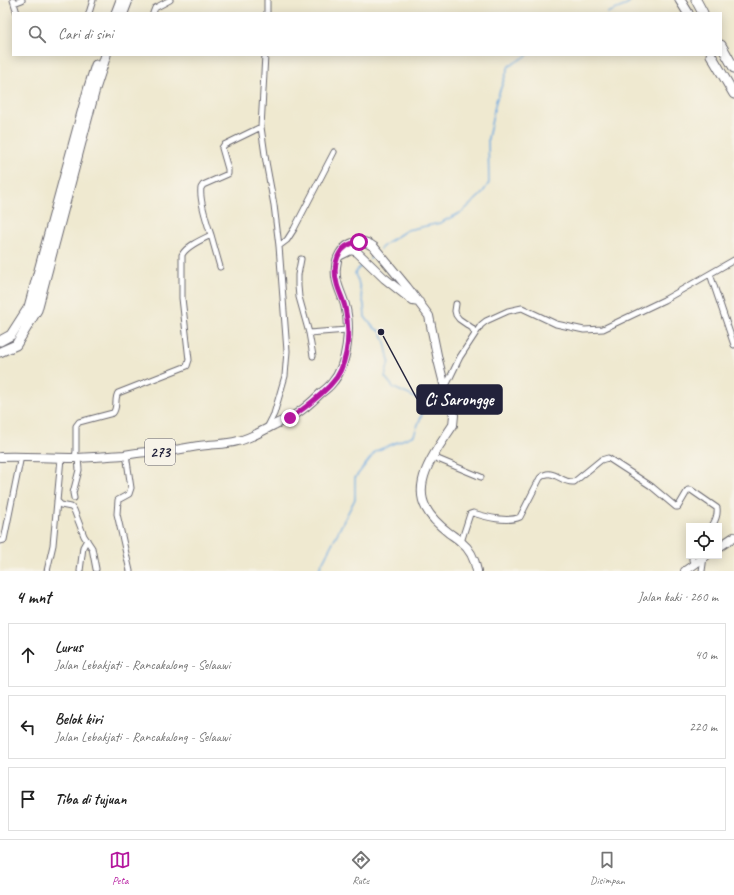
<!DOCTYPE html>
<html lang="id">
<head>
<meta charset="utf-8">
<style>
  :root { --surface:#fff; --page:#f6f6f6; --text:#222; --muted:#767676; --line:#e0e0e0; --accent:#b5179e }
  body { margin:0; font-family:Caveat,sans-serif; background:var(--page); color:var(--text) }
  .controls { position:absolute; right:12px; bottom:12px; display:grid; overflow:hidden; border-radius:0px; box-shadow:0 2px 10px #0003 }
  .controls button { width:36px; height:36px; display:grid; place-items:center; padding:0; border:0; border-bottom:1px solid var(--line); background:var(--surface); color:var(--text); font:20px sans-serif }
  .stop { position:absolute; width:12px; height:12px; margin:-9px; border:3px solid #b5179e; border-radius:50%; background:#fff }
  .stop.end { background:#b5179e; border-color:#fff; box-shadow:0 1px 4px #0008 }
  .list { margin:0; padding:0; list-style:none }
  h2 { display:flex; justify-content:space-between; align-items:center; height:52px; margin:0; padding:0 16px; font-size:17px }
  h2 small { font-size:13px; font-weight:400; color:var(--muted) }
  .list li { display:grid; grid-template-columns:26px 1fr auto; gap:12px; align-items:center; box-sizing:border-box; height:64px; margin:0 8px 8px; padding:0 8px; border:1px solid var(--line); border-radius:0px }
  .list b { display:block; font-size:15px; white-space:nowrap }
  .list p { margin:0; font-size:13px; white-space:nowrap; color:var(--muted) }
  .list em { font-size:13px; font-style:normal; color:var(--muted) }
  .icon { flex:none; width:22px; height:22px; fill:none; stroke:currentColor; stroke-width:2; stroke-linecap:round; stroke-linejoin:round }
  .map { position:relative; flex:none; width:734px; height:571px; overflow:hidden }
  .search { position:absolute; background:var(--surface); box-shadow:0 2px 10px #0003; left:12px; right:12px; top:12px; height:44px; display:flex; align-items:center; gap:10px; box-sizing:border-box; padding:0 14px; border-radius:0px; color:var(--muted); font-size:15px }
  .sheet { height:268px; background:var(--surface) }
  nav { display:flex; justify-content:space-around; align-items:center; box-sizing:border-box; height:56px; border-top:1px solid var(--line); background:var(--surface); font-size:11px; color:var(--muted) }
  nav a { display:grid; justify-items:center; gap:2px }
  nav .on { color:var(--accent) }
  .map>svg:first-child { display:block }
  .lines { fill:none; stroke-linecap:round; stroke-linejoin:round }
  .stream { stroke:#6faae0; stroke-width:1.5 }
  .minor-casing { stroke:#6a686f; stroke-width:7 }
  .primary-casing { stroke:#6a686f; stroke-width:10 }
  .motorway-casing { stroke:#6a686f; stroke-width:11 }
  .minor { stroke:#fff; stroke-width:5 }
  .primary { stroke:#fff; stroke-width:8 }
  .motorway { stroke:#fff; stroke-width:9 }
  .route { stroke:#b5179e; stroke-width:5 }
  .labels { text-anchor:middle; stroke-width:3; stroke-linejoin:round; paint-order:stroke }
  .shield { fill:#f7f3e8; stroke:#62616f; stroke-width:1 }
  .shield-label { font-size:15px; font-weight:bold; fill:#22223b }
  .leader { fill:none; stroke:#22223b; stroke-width:1.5 }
  .callout-dot { fill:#22223b; stroke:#f7f3e8; stroke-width:1.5 }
  .callout { fill:#22223b; stroke:#22223b; stroke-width:1.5 }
  .callout-label { font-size:17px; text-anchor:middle; font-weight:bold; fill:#fff }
</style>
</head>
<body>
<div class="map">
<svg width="734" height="571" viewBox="0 0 734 571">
  <rect width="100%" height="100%" fill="#f7f3e8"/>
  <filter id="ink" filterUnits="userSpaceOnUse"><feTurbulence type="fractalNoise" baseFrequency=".025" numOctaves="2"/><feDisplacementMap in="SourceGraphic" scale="8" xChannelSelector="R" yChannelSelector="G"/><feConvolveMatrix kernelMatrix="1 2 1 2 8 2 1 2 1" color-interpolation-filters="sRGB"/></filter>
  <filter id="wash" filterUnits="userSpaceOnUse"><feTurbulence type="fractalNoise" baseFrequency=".012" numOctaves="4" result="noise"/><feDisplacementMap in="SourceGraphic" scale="16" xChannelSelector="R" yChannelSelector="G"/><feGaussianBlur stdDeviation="0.9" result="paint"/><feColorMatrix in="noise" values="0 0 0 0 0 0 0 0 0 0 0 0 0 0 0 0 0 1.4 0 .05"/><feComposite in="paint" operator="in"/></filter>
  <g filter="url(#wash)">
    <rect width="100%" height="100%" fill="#efe9d0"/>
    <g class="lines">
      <!-- stream -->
      <path class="stream" d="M607,13L627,5L631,0
        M380,249L388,242L407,230L440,223L462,212L481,195L489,183L488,138L496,101L509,66L528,55
        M370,259L376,253
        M318,571L355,499V478L376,451L414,435L424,409L416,398L394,388L385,377L389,361L385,342L381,332L373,327L365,317L364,305L358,281L355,274L357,270L365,263"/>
    </g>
  </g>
  <g filter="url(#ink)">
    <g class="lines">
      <!-- minor casing -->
      <g class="minor-casing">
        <path id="minor" d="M13,0L17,13
          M14,3L22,0
          M89,13L93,0
          M153,13L155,8L170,0
          M267,13V0
          M265,55L261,127L266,162L274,205L279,246L287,351L285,376L274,414L267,428
          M211,235L220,267
          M279,246L287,240L294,229L334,152
          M301,259L298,275V286L299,297L309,333L313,356
          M710,274L734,345
          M456,304L455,311L456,315L459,319L472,328L475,334
          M309,333L347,330
          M445,388L460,357L481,325L486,321L508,311L522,308L556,324L584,330L603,329L664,300L734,260
          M126,454L131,488L129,494L118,500L117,514L130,571
          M433,457L481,477
          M75,458L76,451V426L79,422L113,413C118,408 114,399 118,393L187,366L189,360L182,298V255C186,246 203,239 211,235C207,223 199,200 201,188L203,185L228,174V169L222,148L224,145L261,127
          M74,498L73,493L79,470L78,458
          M57,501L61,505L71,507L74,510L84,536L92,548L96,569
          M0,541L4,540L21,456
          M461,542L470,514L473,513C486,517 507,523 520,517L540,478C553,466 561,484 574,482L601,460L608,458L651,486L676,507H678L688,490H691L717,508C718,515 716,520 712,526
          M693,556L692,558V560L696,563
          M47,571L53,545L61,458
          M80,571L83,547L87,540
          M702,571L704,557"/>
      </g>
      <!-- primary casing -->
      <g class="primary-casing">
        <path id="primary" d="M341,255L351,250L357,252L384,278L413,301L419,302
          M0,457C23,456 46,458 70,458C88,458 106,456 124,455C132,454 140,452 148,452C153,451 158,452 163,452C178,450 193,446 208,445C218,444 228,444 238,441C251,438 262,431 274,425C279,422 285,420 290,418C302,411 312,402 321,393C325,390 329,387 332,383C348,365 351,327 345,305C341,292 334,281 336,267C337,247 357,234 374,247L407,287L429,316L438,360L445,388L454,415L453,425C439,447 411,480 426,508C431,518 440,526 449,533C453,536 457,538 461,542C470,549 475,560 477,571
          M719,547L734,537
          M685,571L706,556"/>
      </g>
      <!-- motorway casing -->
      <g class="motorway-casing">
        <path id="motorway" d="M680,0L688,13
          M696,0L703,13
          M116,13L121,0
          M123,13L128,0
          M721,45L734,68
          M711,55L734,94
          M0,341L11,335L29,307L89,87L96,65
          M0,352L16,345L37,310L95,89L106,55"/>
      </g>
      <!-- minor -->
      <use href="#minor" class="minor"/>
      <!-- primary -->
      <use href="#primary" class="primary"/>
      <!-- motorway -->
      <use href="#motorway" class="motorway"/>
    </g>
  </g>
  <g class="lines" filter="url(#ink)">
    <!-- route -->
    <path class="route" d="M290,418C301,411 311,403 321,394C325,390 329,387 332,383C340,375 344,363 346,353C349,338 348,321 345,307C343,299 339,292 337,284C332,265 337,244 359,242"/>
  </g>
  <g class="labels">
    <!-- shield labels -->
    <rect class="shield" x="145" y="439" width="30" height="26" rx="3"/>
    <g class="shield-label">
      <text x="160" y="457">273</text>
    </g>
  </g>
  <!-- callouts -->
  <path class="leader" d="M381 332L417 399"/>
  <circle class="callout-dot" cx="381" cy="332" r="4"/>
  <rect class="callout" x="417" y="385" width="85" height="29" rx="4"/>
  <g class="callout-label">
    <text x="459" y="405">Ci Sarongge</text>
  </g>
</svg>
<div class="controls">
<button><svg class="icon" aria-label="locate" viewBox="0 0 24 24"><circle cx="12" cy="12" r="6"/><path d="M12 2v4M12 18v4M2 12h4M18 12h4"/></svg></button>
</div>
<div class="stop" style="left:359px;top:242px"></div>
<div class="stop end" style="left:290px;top:418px"></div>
<div class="search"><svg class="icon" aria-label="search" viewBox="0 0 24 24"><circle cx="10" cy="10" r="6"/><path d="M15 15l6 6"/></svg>Cari di sini</div>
</div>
<section class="sheet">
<h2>4 mnt<small>Jalan kaki · 260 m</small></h2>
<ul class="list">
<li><svg class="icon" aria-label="ahead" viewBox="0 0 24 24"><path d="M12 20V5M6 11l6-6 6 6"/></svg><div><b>Lurus</b><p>Jalan Lebakjati - Rancakalong - Selaawi</p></div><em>40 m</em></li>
<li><svg class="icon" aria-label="left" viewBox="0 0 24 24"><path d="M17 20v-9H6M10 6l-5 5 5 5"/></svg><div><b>Belok kiri</b><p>Jalan Lebakjati - Rancakalong - Selaawi</p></div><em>220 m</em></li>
<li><svg class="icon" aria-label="arrive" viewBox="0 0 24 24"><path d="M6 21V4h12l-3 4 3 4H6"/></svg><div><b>Tiba di tujuan</b></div></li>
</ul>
</section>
<nav>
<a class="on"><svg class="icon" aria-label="map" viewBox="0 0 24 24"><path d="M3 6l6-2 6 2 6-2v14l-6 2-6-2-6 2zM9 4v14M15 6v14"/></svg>Peta</a>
<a><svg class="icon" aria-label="directions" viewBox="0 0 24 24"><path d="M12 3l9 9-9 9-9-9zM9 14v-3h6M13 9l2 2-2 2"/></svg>Rute</a>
<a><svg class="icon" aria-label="saved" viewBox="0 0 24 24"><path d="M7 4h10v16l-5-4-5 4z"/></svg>Disimpan</a>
</nav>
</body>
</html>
